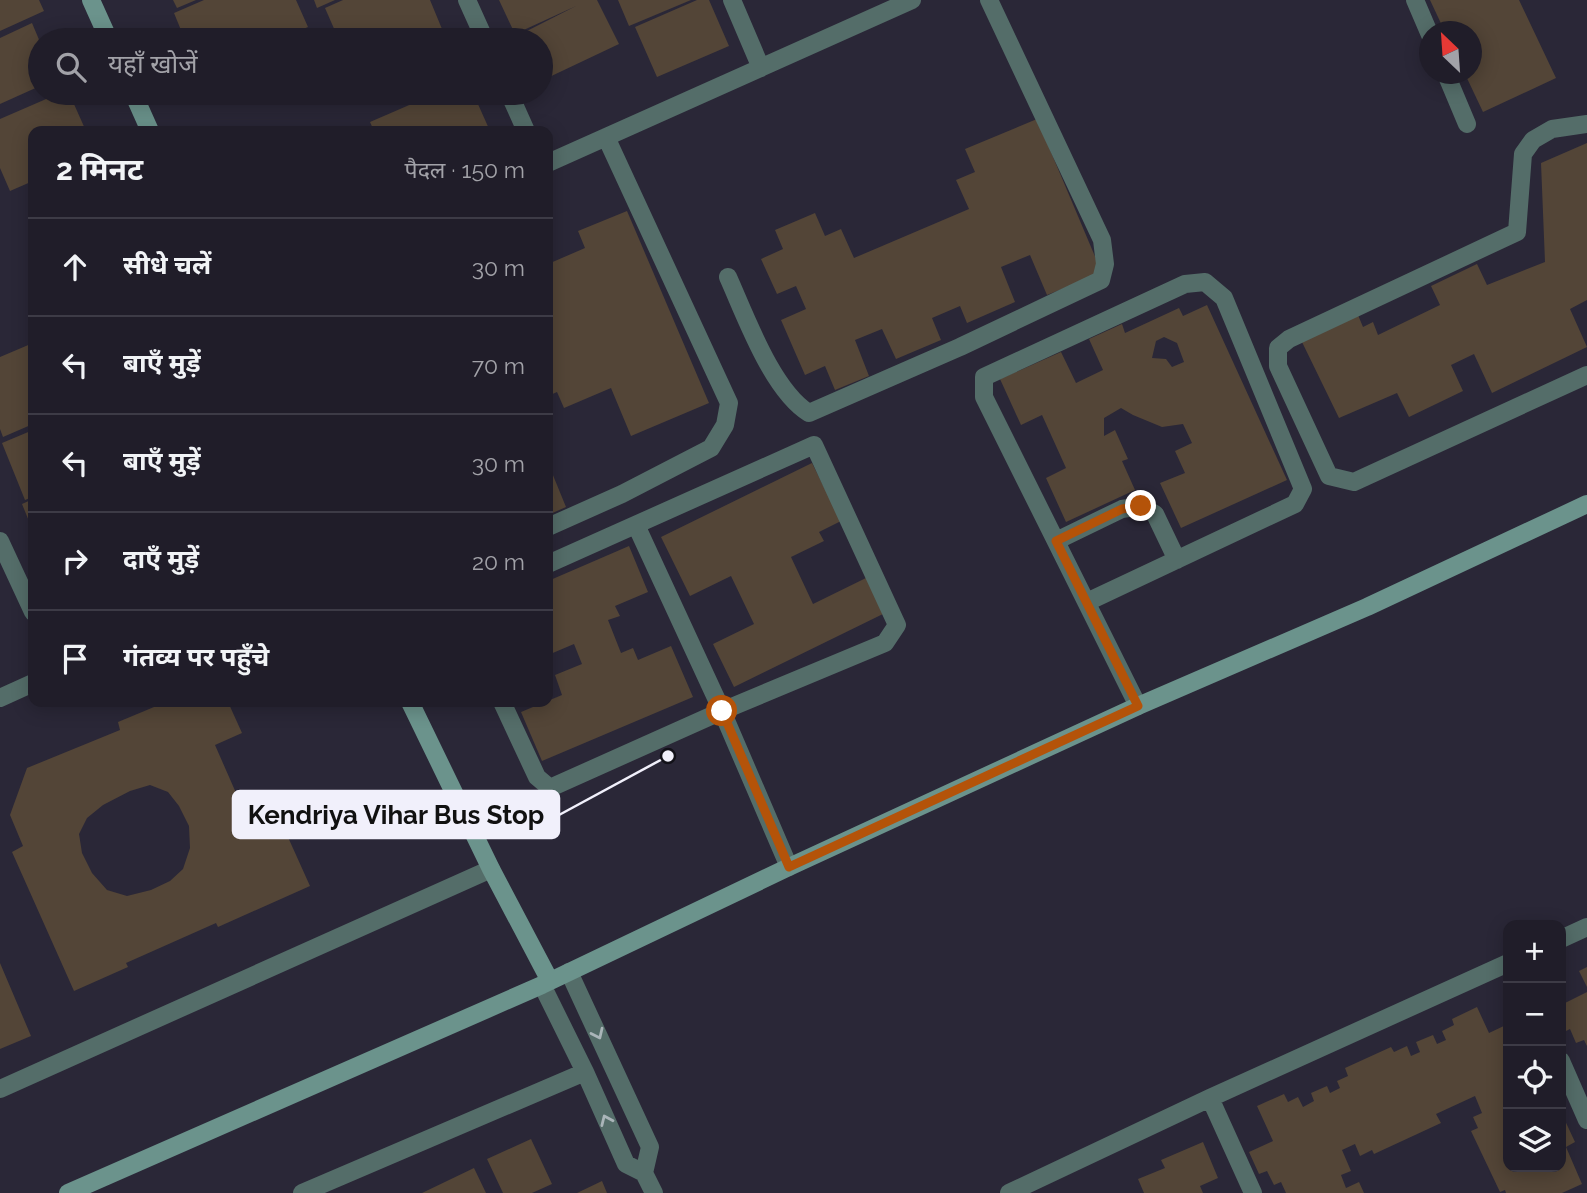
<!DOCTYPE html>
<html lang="hi">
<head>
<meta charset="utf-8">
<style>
  :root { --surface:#201d29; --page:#282631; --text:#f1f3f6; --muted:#a2a2a8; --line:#3d3b46 }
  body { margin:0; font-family:Raleway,"Noto Sans Devanagari",sans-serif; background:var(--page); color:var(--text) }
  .controls { position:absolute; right:21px; bottom:21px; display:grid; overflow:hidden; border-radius:14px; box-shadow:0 4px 18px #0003 }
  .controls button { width:63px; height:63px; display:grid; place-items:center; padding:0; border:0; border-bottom:2px solid var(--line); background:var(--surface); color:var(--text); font:35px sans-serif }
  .compass { position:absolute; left:1419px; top:21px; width:63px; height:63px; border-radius:50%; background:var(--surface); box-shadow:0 4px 18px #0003; rotate:335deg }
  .stop { position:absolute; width:21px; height:21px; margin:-16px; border:5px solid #b45309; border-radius:50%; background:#fff }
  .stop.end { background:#b45309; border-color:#fff; box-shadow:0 2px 7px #0008 }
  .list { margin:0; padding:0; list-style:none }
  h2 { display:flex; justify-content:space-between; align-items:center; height:91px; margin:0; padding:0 28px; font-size:30px }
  h2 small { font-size:23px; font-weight:400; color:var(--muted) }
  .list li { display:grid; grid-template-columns:46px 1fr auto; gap:21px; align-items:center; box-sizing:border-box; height:98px; padding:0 28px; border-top:2px solid var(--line) }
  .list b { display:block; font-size:26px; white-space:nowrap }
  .list em { font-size:23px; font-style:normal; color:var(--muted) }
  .icon { flex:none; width:38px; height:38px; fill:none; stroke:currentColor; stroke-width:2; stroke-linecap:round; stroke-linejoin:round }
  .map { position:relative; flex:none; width:1587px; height:1193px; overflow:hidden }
  .search { position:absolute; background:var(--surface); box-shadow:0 4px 18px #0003; left:28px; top:28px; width:525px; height:77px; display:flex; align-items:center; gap:18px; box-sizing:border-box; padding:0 24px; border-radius:38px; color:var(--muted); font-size:26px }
  .panel { position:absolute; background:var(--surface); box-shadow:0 4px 18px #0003; left:28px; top:126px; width:525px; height:581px; border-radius:14px }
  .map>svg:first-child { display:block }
  .building { fill:#534537; fill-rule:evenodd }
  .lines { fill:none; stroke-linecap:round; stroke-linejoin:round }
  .street { stroke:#546d69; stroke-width:18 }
  .secondary { stroke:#6b938c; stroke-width:18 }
  .oneway { stroke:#aab5b9 }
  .route { stroke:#b45309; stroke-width:9 }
  .leader { fill:none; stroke:#f1f0fb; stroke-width:2.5 }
  .callout-dot { fill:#f1f0fb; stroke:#121118; stroke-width:2.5 }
  .callout { fill:#f1f0fb; stroke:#f1f0fb; stroke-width:2.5 }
  .callout-label { font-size:26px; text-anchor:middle; font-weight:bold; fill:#111 }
</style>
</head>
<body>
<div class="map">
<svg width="1587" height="1193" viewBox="0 0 1587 1193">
  <rect width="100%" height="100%" fill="#2a2737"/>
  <!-- building -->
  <path class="building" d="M0,0H39L44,11L0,31Z
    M173,0H196L177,8Z
    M204,0H296L308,27L277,40H185L174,13Z
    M314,0H335L317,8Z
    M343,0H430L442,29L416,40H339L325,8Z
    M499,0H597L619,44L543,80L541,75V40H524L521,34L576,6L515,34Z
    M618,0H691L629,26Z
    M697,0H709L729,46L657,77L635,27Z
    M1430,0H1519L1556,78L1483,112L1465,74H1472V32H1445Z
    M32,23L40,42V86L0,104V38Z
    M60,93H69L86,131H33V181L10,191L0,168V119Z
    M437,93H473L490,131H374L370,122Z
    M1037,119L1102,273L1047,295L1030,255L1001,267L1015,302L967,323L960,306L932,318L941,340L896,359L882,329L855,340L869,376L835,390L825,366L805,375L781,320L806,309L796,286L777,294L761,259L783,249L775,230L815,213L825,236L841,229L854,258L969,209L956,180L975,172L965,149Z
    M1587,143V300L1570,309L1587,347L1492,393L1474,354L1451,365L1463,391L1409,417L1397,393L1339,418L1302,342L1358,315L1363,327L1373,322L1378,335L1440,305L1431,286L1477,264L1487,285L1545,262L1541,163Z
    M627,211L709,403L631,436L611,388L564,408L557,392L548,396V264L585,248L578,231Z
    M1207,305L1287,480L1181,528L1160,483L1185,473L1175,451L1192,443L1183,424L1162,427L1133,415L1121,408L1104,418V436L1115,430L1128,459L1122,461L1135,490L1066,522L1046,478L1066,468L1042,415L1021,425L1000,379L1061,352L1076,383L1103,370L1089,339L1122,324L1125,333L1179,308L1183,316ZM1164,337L1177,343L1184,362L1172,367L1166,359L1152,358L1156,341Z
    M33,343V424L3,437L0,429V357Z
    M33,430V497L25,500L2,443Z
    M548,463L566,507L548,515Z
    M812,463L841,521L819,532L824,541L791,557L813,604L868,577L885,613L734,687L713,644L754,624L731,576L690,596L661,537Z
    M33,499V531L22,504Z
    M629,546L648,592L615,606L620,616L608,620L621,653L633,648L638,660L671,646L693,697L542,761L521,712L562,695L555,675L582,664L574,644L548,655V581Z
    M166,702H228L242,733L215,745L251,827L278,815L310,886L218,927L216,923L126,963L128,967L74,991L12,852L23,846L10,815L27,768L120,730L118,722ZM150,785L168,792L179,806L189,826L190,848L183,869L170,881L151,890L127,896L107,890L92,873L82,853L79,834L87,818L103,805L130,791Z
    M0,963L31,1036L0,1049Z
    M1587,967V987L1579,971Z
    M1587,992V1046L1584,1040L1576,1043L1570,1029L1566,1031L1561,1021V1005Z
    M1477,1007L1489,1033L1508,1024V1167H1561V1112L1575,1142L1566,1147L1582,1184L1562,1193H1506L1505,1190L1500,1192L1471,1131L1478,1128L1473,1117L1482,1113L1475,1096L1436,1114L1441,1123L1374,1154L1372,1150L1360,1156L1355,1144L1342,1150L1351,1171L1341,1175L1346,1188L1359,1182L1364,1193H1286L1281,1182L1274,1185L1267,1171L1259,1174L1249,1152L1273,1141L1257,1106L1284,1094L1288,1102L1298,1097L1303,1107L1314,1101L1311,1093L1327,1086L1330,1093L1340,1088L1337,1081L1348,1076L1345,1068L1391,1047L1394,1052L1407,1046L1411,1056L1420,1052L1416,1042L1433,1035L1437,1044L1446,1040L1442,1031L1454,1025L1452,1019Z
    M531,1139L552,1184L532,1193H503L487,1159Z
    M1203,1142L1218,1178L1200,1186L1203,1193H1144L1138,1179L1165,1168L1161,1160Z
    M474,1168L486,1193H422Z
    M602,1181L607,1193H577Z"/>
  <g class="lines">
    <!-- street -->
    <path class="street" d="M467,0L485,40
      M732,0L761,68
      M1415,0L1430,35
      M1446,74L1467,124
      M509,93L526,131
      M1587,124L1552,129L1533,140L1523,154L1517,232L1289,339L1278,348V366L1329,476L1354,482L1587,375
      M548,163L912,0
      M728,277C746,317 772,390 809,413L960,347L1101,280L1105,264L1102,240L989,0
      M636,525L722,711L789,867
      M548,527L622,494L711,448L725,425L729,403L606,137
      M0,541L33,612
      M1056,541L1122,509L1141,506L1155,514L1177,560
      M1087,602L1295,504L1303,489L1224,298L1205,282L1185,284L984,377V397L1138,706
      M0,698L33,683
      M502,702L537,777L550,788L722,711L885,643L897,625L814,445L548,564
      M1561,939L1587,927
      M569,972L650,1147L644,1173
      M542,985L585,1072L626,1164L644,1173L654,1193
      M1561,1061L1587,1120
      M0,1089L491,869
      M1210,1098L1253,1193
      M302,1193L585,1072
      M1009,1193L1210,1098L1508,963"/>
    <!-- secondary -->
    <path class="secondary" d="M91,0L109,40
      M133,93L150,131
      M410,702L491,869L550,981
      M68,1193L542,985L789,867L1138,706L1367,607L1587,504"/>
  </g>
  <!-- one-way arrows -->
  <defs><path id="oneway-chevron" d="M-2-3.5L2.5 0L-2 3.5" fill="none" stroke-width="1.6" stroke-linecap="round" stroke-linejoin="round" transform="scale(1.75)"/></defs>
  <g class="oneway">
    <use href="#oneway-chevron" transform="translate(598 1034) rotate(65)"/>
    <use href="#oneway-chevron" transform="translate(606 1120) rotate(-114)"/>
  </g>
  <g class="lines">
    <!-- route -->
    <path class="route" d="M722,711L789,867L1138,706L1056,541L1122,509L1141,506"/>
  </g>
  <!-- callouts -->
  <path class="leader" d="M668 756L559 815"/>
  <circle class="callout-dot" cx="668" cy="756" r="7"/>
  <rect class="callout" x="233" y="791" width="326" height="47" rx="7"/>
  <g class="callout-label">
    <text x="396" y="824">Kendriya Vihar Bus Stop</text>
  </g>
</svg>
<div class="controls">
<button>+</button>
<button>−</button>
<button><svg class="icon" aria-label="locate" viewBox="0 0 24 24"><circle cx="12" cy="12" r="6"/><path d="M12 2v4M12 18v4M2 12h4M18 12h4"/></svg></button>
<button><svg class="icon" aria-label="layers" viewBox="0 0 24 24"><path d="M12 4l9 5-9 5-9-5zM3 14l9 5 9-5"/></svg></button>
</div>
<svg class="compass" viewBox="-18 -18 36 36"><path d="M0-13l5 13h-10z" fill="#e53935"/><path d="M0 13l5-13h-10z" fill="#a2a2a8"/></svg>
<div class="stop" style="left:722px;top:711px"></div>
<div class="stop end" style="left:1141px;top:506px"></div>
<div class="search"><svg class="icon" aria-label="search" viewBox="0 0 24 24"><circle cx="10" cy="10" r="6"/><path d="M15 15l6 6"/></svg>यहाँ खोजें</div>
<section class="panel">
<h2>2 मिनट<small>पैदल · 150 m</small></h2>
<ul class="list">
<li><svg class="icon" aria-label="ahead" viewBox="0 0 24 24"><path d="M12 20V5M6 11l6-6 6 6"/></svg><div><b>सीधे चलें</b></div><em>30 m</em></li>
<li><svg class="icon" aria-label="left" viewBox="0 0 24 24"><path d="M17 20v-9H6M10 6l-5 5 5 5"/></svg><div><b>बाएँ मुड़ें</b></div><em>70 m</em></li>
<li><svg class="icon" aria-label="left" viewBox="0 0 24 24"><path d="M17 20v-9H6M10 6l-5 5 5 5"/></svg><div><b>बाएँ मुड़ें</b></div><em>30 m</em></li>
<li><svg class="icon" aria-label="right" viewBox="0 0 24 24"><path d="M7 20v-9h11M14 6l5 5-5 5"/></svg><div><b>दाएँ मुड़ें</b></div><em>20 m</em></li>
<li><svg class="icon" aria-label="arrive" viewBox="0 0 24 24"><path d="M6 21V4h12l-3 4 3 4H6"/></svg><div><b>गंतव्य पर पहुँचे</b></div></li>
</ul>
</section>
</div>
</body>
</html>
